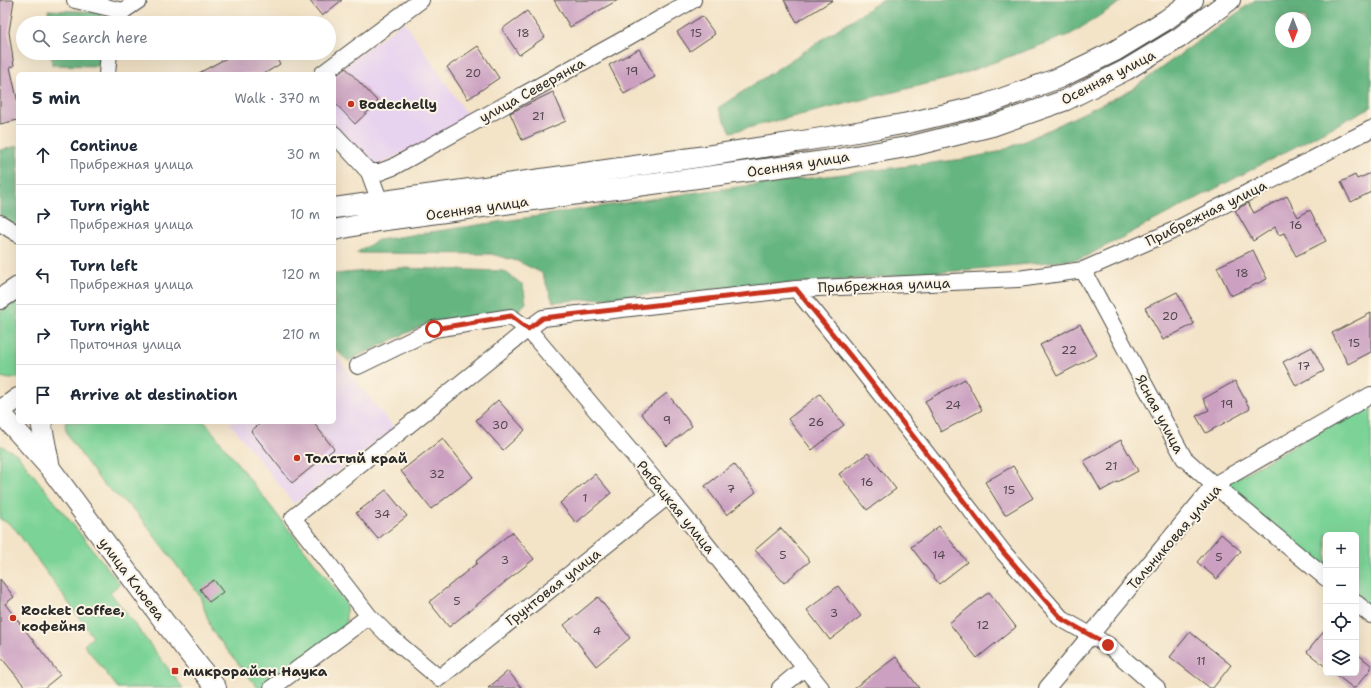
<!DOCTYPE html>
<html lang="en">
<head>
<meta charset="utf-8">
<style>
  :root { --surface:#fff; --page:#f2f2f3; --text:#1f2937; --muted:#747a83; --line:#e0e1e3 }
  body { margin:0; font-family:"Shantell Sans",sans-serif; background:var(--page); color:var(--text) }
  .controls { position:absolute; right:12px; bottom:12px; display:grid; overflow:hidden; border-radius:6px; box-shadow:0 4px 16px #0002 }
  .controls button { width:36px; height:36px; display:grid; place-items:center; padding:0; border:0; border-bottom:1px solid var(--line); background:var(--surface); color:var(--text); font:20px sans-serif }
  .compass { position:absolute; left:1275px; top:12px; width:36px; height:36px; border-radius:50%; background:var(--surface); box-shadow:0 4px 16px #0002; rotate:180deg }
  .stop { position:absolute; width:12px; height:12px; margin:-9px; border:3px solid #c8321e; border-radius:50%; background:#fff }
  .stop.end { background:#c8321e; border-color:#fff; box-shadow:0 1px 4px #0008 }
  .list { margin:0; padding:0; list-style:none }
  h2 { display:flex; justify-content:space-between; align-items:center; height:52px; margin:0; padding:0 16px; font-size:17px }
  h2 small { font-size:13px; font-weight:400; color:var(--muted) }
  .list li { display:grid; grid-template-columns:26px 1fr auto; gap:12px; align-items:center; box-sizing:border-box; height:60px; padding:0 16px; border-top:1px solid var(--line) }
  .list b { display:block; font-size:15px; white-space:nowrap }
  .list p { margin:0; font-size:13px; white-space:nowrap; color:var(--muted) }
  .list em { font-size:13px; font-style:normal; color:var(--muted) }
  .icon { flex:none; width:22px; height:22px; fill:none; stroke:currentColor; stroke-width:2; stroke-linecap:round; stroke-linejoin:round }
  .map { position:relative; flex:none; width:1371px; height:688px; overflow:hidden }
  .search { position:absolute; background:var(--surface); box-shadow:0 4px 16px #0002; left:16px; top:16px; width:320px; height:44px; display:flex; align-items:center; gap:10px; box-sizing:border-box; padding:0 14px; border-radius:22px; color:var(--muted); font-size:15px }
  .panel { position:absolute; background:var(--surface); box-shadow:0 4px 16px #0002; left:16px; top:72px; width:320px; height:352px; border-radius:6px }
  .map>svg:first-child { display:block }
  .built { fill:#e7d2ef }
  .green { fill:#7cd397; stroke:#547f61 }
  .forest { fill:#65b580; stroke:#487056; fill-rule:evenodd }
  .building { fill:#cba0c1 }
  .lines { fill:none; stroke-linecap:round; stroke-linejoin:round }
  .minor-casing { stroke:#494742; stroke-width:18 }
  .major-casing { stroke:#494742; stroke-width:22 }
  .minor { stroke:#fff; stroke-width:16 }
  .major { stroke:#fff; stroke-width:20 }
  .route { stroke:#c8321e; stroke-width:5 }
  .poi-dot { fill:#c8321e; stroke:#fcf5e5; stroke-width:1.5 }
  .labels { text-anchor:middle; stroke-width:4; stroke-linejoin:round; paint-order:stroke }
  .number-label { font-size:12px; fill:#534850 }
  .street-label { font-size:14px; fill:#2b2b2b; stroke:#fcf5e5 }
  .poi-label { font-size:14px; font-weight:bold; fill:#2b2b2b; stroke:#fcf5e5; text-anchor:start }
</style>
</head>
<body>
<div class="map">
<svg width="1371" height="688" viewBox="0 0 1371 688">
  <rect width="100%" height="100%" fill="#fcf5e5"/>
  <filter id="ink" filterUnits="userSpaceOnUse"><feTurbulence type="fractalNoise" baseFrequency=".025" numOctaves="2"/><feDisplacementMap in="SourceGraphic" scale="8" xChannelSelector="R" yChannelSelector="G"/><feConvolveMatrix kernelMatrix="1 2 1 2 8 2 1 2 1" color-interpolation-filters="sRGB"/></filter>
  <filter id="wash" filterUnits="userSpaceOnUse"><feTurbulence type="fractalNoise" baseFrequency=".012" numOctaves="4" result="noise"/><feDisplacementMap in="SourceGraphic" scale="16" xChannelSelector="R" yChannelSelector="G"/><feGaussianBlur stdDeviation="0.9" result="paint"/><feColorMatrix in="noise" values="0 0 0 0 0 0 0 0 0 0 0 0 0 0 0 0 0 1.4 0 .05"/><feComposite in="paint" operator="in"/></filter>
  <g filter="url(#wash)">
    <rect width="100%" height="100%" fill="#f3e3c7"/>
    <!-- built -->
    <path class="built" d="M404,21L470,119L374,167L334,124V74Z
      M334,354L394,428L294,504L229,422H334Z"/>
    <!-- green -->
    <path class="green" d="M18,300V378L10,379L0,377V312Z
      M1371,402V607L1356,595V535H1326V570L1223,486Z
      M65,422H205L346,603V627L268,686L258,688L212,631L200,596L137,513L102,483L72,442L66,430Z
      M0,445L17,454L120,584L110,592L183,688H118L84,645L93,637L16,530L8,523L0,519Z"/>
    <!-- forest -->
    <path class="forest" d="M882,0H1124L1071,34L951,78L731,132L718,108Z
      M1255,0H1371V107L1081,259L934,273L553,302L542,273L517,261L491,254L356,253L378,240L698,192L964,159L998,152L1025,141L1131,90ZM1281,18H1305V42H1281Z
      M48,10L101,12V23H49Z
      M51,53H100V66L52,65Z
      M18,146V227L14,229L0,215V150Z
      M400,268L504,271L523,285L526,303L519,310L428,323L348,361L334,348V274Z"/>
    <g id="blocks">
      <!-- building -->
      <path class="building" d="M0,0H14L9,32L14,66L10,67L18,103V120L0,124Z
        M309,0H342L322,16Z
        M554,0H618L570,27Z
        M784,0H833L797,22Z
        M527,11L545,37L519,55L502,29Z
        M702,16L715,34L690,51L677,32Z
        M478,46L499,78L468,99L447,67Z
        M639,49L655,77L624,94L609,65Z
        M236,53H273L280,64L264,74H197Z
        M346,68L378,102L355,124L334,102V77Z
        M553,92L566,121L522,140L510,113Z
        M1371,173V192L1351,202L1341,182L1355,175L1357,179Z
        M1287,196L1298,217L1310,210L1326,241L1296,256L1284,233L1279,235L1275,227L1253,241L1235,210L1248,203L1254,213Z
        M1253,250L1267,279L1231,296L1217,267Z
        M1177,292L1194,324L1163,340L1145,308Z
        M1371,313V352L1348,364L1332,333Z
        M1080,324L1097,355L1057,376L1040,345Z
        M1312,347L1324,371L1296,386L1283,362Z
        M965,379L982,410L941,432L925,401Z
        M1235,381L1250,409L1206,433L1196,416L1209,410L1203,399Z
        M667,393L692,426L667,446L641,413Z
        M820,394L844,425L812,450L788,419Z
        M498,400L525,430L503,450L476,420Z
        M262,422H313L334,449L292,483L251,431Z
        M443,438L473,477L431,509L401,471Z
        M1121,440L1138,471L1101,491L1084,461Z
        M868,453L896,489L867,510L839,474Z
        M734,464L756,492L727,515L705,486Z
        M1013,466L1033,498L1005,515L985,482Z
        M595,474L611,493L576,523L560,503Z
        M386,490L407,516L378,539L356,513Z
        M939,526L967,562L939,584L911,547Z
        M781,528L810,561L784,583L755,550Z
        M512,532L534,559L449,627L429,602L477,563L476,561Z
        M1221,534L1241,551L1217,579L1197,562Z
        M0,579L14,597L5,604L60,675L44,688H26L0,656Z
        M214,580L223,592L209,602L200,589Z
        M838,586L861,616L830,640L807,610Z
        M989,592L1016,627L977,658L949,623Z
        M598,597L630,638L596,666L564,625Z
        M1326,629V667L1307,652Z
        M1190,632L1231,665L1213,688H1210L1170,657Z
        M1356,653L1371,665V669L1355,688H1353L1334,673H1356Z
        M896,657L919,688H854Z
        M508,671L522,688H488Z"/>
    </g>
  </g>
  <g filter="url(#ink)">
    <use href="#blocks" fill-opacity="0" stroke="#494742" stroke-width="1"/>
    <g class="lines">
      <!-- minor casing -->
      <g class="minor-casing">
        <path id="minor" d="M75,0L123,11
          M116,23L123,11L139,0
          M107,74L109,53
          M322,74L421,0
          M334,134L369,172L380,202
          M369,172H380L393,167L628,37L693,0
          M0,223L18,234
          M1083,270L1184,458L1214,485L1326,578
          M796,289L857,364L1004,553L1062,619L1108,645L1157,688
          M358,366L434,329L511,317L528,329L543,318L796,289L1018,279L1083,270L1177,229L1371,129
          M668,496L439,678L387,634L369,616L293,518L528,329L668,496L821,688
          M1356,603L1371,615
          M272,688L369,616
          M780,688L804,668
          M1047,688L1214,485L1371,395"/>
      </g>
      <!-- major casing -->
      <g class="major-casing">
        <path id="major" d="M334,208L706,156L828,137L908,123L984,105L1059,78L1115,51L1166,20L1193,0
          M334,230L378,221L832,160L912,146L992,126L1066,100L1126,70L1179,38L1230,0
          M0,299L18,287
          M0,411L18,398
          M0,412L50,468L166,624L216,688
          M41,422L50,468"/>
      </g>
      <!-- minor -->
      <use href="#minor" class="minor"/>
      <!-- major -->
      <use href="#major" class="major"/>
    </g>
  </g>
  <g class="lines" filter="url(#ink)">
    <!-- route -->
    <path class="route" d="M434,329L511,316L528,329L543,318L796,289L857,364L1004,553L1062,619L1108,645"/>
  </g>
  <!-- markers -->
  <g class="poi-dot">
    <circle cx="351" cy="104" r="4"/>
    <circle cx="297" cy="458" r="4"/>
    <circle cx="13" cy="618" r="4"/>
    <rect x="171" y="667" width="8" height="8" rx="2"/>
  </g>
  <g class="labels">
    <!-- number labels -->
    <g class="number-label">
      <text x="523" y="37">18</text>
      <text x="696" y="37">15</text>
      <text x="632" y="75">19</text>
      <text x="473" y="77">20</text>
      <text x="538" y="120">21</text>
      <text x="1296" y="229">16</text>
      <text x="1242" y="277">18</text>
      <text x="1170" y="320">20</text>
      <text x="1354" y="347">15</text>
      <text x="1069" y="354">22</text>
      <text x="1304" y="370">17</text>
      <text x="1227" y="408">19</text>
      <text x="953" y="409">24</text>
      <text x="667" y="424">9</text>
      <text x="816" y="426">26</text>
      <text x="500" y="429">30</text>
      <text x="1111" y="470">21</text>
      <text x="437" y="478">32</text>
      <text x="867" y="486">16</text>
      <text x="731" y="493">7</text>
      <text x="1009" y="494">15</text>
      <text x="585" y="502">1</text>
      <text x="382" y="518">34</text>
      <text x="783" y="559">5</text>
      <text x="939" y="559">14</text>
      <text x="1219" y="561">5</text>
      <text x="505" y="564">3</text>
      <text x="457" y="605">5</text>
      <text x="834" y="617">3</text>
      <text x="983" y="629">12</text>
      <text x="597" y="635">4</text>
      <text x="1201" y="665">11</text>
    </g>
    <!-- street labels -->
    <g class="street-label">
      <text transform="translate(1108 77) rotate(-27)" y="5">Осенняя улица</text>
      <text transform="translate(532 90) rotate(-29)" y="5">улица Северянка</text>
      <text transform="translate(798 164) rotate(-9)" y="5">Осенняя улица</text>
      <text transform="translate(477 208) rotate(-8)" y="5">Осенняя улица</text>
      <text transform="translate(1206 213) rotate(-26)" y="5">Прибрежная улица</text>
      <text transform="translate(884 285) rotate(-2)" y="5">Прибрежная улица</text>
      <text transform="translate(1160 414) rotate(62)" y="5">Ясная улица</text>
      <text transform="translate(676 507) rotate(51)" y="5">Рыбацкая улица</text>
      <text transform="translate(1174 537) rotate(-49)" y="5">Тальниковая улица</text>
      <text transform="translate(132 579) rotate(53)" y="5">улица Клюева</text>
      <text transform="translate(553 587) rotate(-38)" y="5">Грунтовая улица</text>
    </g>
    <!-- poi labels -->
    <g class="poi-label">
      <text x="359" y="109">Bodechelly</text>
      <text x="305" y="463">Толстый край</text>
      <text x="21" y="615">Rocket Coffee,<tspan x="21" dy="16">кофейня</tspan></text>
      <text x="183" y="676">микрорайон Наука</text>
    </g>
  </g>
</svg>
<div class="controls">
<button>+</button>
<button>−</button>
<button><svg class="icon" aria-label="locate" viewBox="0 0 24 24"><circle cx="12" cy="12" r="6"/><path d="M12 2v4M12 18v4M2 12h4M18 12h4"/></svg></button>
<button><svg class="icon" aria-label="layers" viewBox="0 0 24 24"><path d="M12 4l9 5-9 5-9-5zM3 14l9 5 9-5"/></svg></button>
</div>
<svg class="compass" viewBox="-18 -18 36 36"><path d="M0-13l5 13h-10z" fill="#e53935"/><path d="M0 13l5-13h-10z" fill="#747a83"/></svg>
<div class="stop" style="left:434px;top:329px"></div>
<div class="stop end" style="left:1108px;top:645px"></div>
<div class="search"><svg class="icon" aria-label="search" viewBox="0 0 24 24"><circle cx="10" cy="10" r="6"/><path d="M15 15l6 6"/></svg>Search here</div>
<section class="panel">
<h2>5 min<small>Walk · 370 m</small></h2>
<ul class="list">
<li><svg class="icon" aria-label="ahead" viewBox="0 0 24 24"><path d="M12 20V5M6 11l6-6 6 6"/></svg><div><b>Continue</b><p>Прибрежная улица</p></div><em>30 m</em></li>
<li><svg class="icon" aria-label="right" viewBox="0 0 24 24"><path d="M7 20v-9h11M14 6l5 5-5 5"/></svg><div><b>Turn right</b><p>Прибрежная улица</p></div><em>10 m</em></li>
<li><svg class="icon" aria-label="left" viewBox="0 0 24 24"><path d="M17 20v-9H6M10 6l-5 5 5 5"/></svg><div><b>Turn left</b><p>Прибрежная улица</p></div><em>120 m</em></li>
<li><svg class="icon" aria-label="right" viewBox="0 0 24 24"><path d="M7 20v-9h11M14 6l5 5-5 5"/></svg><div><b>Turn right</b><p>Приточная улица</p></div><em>210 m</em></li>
<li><svg class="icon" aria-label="arrive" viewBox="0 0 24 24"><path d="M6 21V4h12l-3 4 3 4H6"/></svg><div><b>Arrive at destination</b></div></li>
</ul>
</section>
</div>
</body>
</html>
